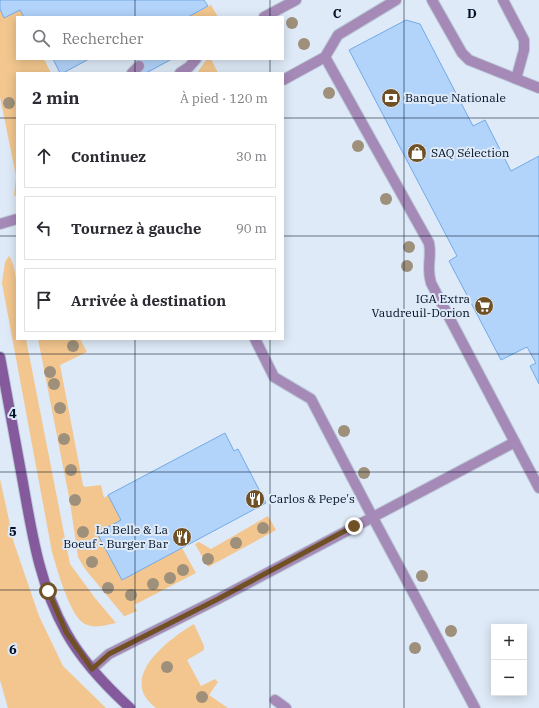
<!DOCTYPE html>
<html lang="fr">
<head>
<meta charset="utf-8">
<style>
  :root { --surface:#fff; --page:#f2f2f3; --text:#2b2b33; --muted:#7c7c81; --line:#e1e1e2 }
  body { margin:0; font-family:"IBM Plex Serif",serif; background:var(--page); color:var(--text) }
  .controls { position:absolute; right:12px; bottom:12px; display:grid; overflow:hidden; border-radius:0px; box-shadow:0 2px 10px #0003 }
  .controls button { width:36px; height:36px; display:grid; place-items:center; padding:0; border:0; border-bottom:1px solid var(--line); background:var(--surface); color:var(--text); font:20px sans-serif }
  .stop { position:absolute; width:12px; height:12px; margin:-9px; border:3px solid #705126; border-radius:50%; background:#fff }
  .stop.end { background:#705126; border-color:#fff; box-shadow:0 1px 4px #0008 }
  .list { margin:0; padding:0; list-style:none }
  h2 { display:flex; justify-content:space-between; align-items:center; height:52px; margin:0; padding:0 16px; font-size:17px }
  h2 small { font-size:13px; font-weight:400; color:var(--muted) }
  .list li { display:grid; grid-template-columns:26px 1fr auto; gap:12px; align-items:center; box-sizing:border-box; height:64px; margin:0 8px 8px; padding:0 8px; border:1px solid var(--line); border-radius:0px }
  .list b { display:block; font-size:15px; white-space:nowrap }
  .list em { font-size:13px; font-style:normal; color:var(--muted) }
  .icon { flex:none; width:22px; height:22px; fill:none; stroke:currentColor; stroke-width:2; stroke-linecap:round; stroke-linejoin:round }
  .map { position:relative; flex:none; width:539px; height:708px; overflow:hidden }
  .search { position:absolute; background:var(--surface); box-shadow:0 2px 10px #0003; left:16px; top:16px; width:268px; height:44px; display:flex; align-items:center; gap:10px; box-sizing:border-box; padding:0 14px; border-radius:0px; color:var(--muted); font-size:15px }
  .panel { position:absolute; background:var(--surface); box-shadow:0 2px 10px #0003; left:16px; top:72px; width:268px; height:268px; border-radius:0px }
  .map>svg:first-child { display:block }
  .green { fill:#f2c68e }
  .building { fill:#b2d3fa; stroke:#73aae8 }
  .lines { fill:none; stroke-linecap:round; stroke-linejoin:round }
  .lane-casing { stroke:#bac7d5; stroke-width:12 }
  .secondary-casing { stroke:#bac7d5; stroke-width:12 }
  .lane { stroke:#a589b7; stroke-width:10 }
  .secondary { stroke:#845a9d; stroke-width:10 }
  .tree { fill:#9e907a }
  .route { stroke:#705126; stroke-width:5 }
  .grid { fill:none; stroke:#000f25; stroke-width:1; stroke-opacity:0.55 }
  .labels { text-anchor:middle; stroke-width:4; stroke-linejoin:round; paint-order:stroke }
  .poi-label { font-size:12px; fill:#000f25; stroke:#deeaf7; text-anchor:start }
  .grid-label { font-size:13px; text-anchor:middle; font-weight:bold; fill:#000f25; stroke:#deeaf7; stroke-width:4; stroke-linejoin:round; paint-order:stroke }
</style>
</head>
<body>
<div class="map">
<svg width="539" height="708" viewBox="0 0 539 708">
  <rect width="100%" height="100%" fill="#deeaf7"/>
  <!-- green -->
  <path class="green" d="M211,5L218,17H188Z
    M0,9L4,18L20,10L24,17H17V59H44L51,73H17V195L14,196L16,176L0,97Z
    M207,59H211L218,73H197Z
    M9,256C20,270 17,320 17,339H26L70,564L95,598L116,623C106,625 95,629 85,624C70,617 57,569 52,552L2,283L5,262Z
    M38,339H80L87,352L60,365L83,485L85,487L101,485L104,498L108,495L121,520L98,533L122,579L182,548L196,573L134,605L137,611L125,616H124L85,569L78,557L70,502Z
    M0,479L14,543L39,616L63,666L106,708H8L0,680Z
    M268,516L276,530L208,567L195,544L199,542L211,549Z
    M194,624L204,646V650L187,660L201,686L215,679L218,682L209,695L228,708H156C116,678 169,639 194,624Z"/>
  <!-- building -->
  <path class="building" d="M0,0H204L208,6L188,17H24L20,10L4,18L0,9Z
    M406,20L420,24L473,126L485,120L511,171L539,156V384L530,366L536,363L527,347L501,360L449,261L457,256L349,50Z
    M53,59H89L63,73H60Z
    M135,59H172L146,73H142Z
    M225,433L234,451L238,449L266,503L122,580L97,533L121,520L108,495Z"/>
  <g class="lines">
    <!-- lane casing -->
    <g class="lane-casing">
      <path id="lane" d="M432,0L462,53L469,60L539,88
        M503,0L524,40V50L516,79
        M264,17L296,0
        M325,57L338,35L396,0
        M132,73L139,66
        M180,73L189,67L196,59
        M283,80L325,57L429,243C432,258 426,267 431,283L539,488
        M0,224L17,219
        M255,339L274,377L311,399L372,516L475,708
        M92,669L109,654L218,599L515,442
        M275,700L286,708"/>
    </g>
    <!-- secondary casing -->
    <g class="secondary-casing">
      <path id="secondary" d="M0,357C8,399 15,441 23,483C32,534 40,586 66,632C82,661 106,686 130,708"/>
    </g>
    <!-- lane -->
    <use href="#lane" class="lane"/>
    <!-- secondary -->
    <use href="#secondary" class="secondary"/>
  </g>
  <!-- trees -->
  <g class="tree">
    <circle cx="292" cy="23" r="6"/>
    <circle cx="304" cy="44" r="6"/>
    <circle cx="329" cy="93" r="6"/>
    <circle cx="9" cy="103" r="6"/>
    <circle cx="358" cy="146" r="6"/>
    <circle cx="386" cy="199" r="6"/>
    <circle cx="409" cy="247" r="6"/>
    <circle cx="407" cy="266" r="6"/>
    <circle cx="73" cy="346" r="6"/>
    <circle cx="50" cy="372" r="6"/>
    <circle cx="54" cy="384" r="6"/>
    <circle cx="60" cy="408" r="6"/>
    <circle cx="344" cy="431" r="6"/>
    <circle cx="64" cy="439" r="6"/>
    <circle cx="71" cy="470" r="6"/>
    <circle cx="364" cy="473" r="6"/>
    <circle cx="75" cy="500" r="6"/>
    <circle cx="263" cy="528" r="6"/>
    <circle cx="83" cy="532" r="6"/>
    <circle cx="236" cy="543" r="6"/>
    <circle cx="208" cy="559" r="6"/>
    <circle cx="92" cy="562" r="6"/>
    <circle cx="183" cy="570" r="6"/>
    <circle cx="422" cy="576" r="6"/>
    <circle cx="170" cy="578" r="6"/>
    <circle cx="153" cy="584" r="6"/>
    <circle cx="108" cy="588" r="6"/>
    <circle cx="131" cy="595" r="6"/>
    <circle cx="451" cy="631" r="6"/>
    <circle cx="415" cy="648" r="6"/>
    <circle cx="167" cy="667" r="6"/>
    <circle cx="202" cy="697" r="6"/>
  </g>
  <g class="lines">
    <!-- route -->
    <path class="route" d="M48,591L66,632L92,669L109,654L218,599L354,526"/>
  </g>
  <!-- grid -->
  <path class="grid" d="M135,0V17M270,0V17M404,0V708M135,59V73M270,59V73M0,118H17M283,118H539M0,236H17M283,236H539M135,339V708M270,339V708M0,354H539M0,472H539M0,590H539"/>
  <!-- icons -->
  <defs>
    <g id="bank-disc" transform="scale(1)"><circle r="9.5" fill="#705126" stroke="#deeaf7"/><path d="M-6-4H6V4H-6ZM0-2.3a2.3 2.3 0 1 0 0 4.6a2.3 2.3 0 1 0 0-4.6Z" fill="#fff"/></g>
    <g id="shop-disc" transform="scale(1)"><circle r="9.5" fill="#705126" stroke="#deeaf7"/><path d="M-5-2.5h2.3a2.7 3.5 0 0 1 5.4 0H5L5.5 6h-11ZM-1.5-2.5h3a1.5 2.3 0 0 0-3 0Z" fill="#fff"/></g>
    <g id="supermarket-disc" transform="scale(1)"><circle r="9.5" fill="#705126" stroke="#deeaf7"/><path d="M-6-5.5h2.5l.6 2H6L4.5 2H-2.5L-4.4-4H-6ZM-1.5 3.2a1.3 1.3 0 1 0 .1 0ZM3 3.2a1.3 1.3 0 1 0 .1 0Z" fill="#fff"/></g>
    <g id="restaurant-disc" transform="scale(1)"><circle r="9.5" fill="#705126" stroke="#deeaf7"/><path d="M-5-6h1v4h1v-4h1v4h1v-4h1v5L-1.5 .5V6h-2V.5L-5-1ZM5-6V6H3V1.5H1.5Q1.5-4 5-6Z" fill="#fff"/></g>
  </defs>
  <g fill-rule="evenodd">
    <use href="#bank-disc" x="391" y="98"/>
    <use href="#shop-disc" x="417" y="153"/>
    <use href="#supermarket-disc" x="484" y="306"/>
    <use href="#restaurant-disc" x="255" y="499"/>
    <use href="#restaurant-disc" x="182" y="537"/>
  </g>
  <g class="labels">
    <!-- poi labels -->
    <g class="poi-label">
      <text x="405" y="102">Banque Nationale</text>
      <text x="431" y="157">SAQ Sélection</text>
      <text x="470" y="303" text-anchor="end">IGA Extra<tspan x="470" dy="14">Vaudreuil-Dorion</tspan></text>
      <text x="269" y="503">Carlos &amp; Pepe's</text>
      <text x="168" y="534" text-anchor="end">La Belle &amp; La<tspan x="168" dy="14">Boeuf - Burger Bar</tspan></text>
    </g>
  </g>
  <g class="grid-label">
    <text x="337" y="18">C</text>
    <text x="472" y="18">D</text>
    <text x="13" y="418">4</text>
    <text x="13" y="536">5</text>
    <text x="13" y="654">6</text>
  </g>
</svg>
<div class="controls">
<button>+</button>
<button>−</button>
</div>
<div class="stop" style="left:48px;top:591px"></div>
<div class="stop end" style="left:354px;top:526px"></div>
<div class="search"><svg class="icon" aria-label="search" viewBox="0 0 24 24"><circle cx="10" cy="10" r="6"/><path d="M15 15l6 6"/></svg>Rechercher</div>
<section class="panel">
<h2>2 min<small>À pied · 120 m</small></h2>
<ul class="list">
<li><svg class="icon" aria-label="ahead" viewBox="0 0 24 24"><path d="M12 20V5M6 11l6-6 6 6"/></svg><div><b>Continuez</b></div><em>30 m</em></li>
<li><svg class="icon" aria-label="left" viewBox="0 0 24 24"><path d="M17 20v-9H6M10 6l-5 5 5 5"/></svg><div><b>Tournez à gauche</b></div><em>90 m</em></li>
<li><svg class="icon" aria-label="arrive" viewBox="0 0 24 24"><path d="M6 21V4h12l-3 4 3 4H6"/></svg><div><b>Arrivée à destination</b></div></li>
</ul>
</section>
</div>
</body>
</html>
